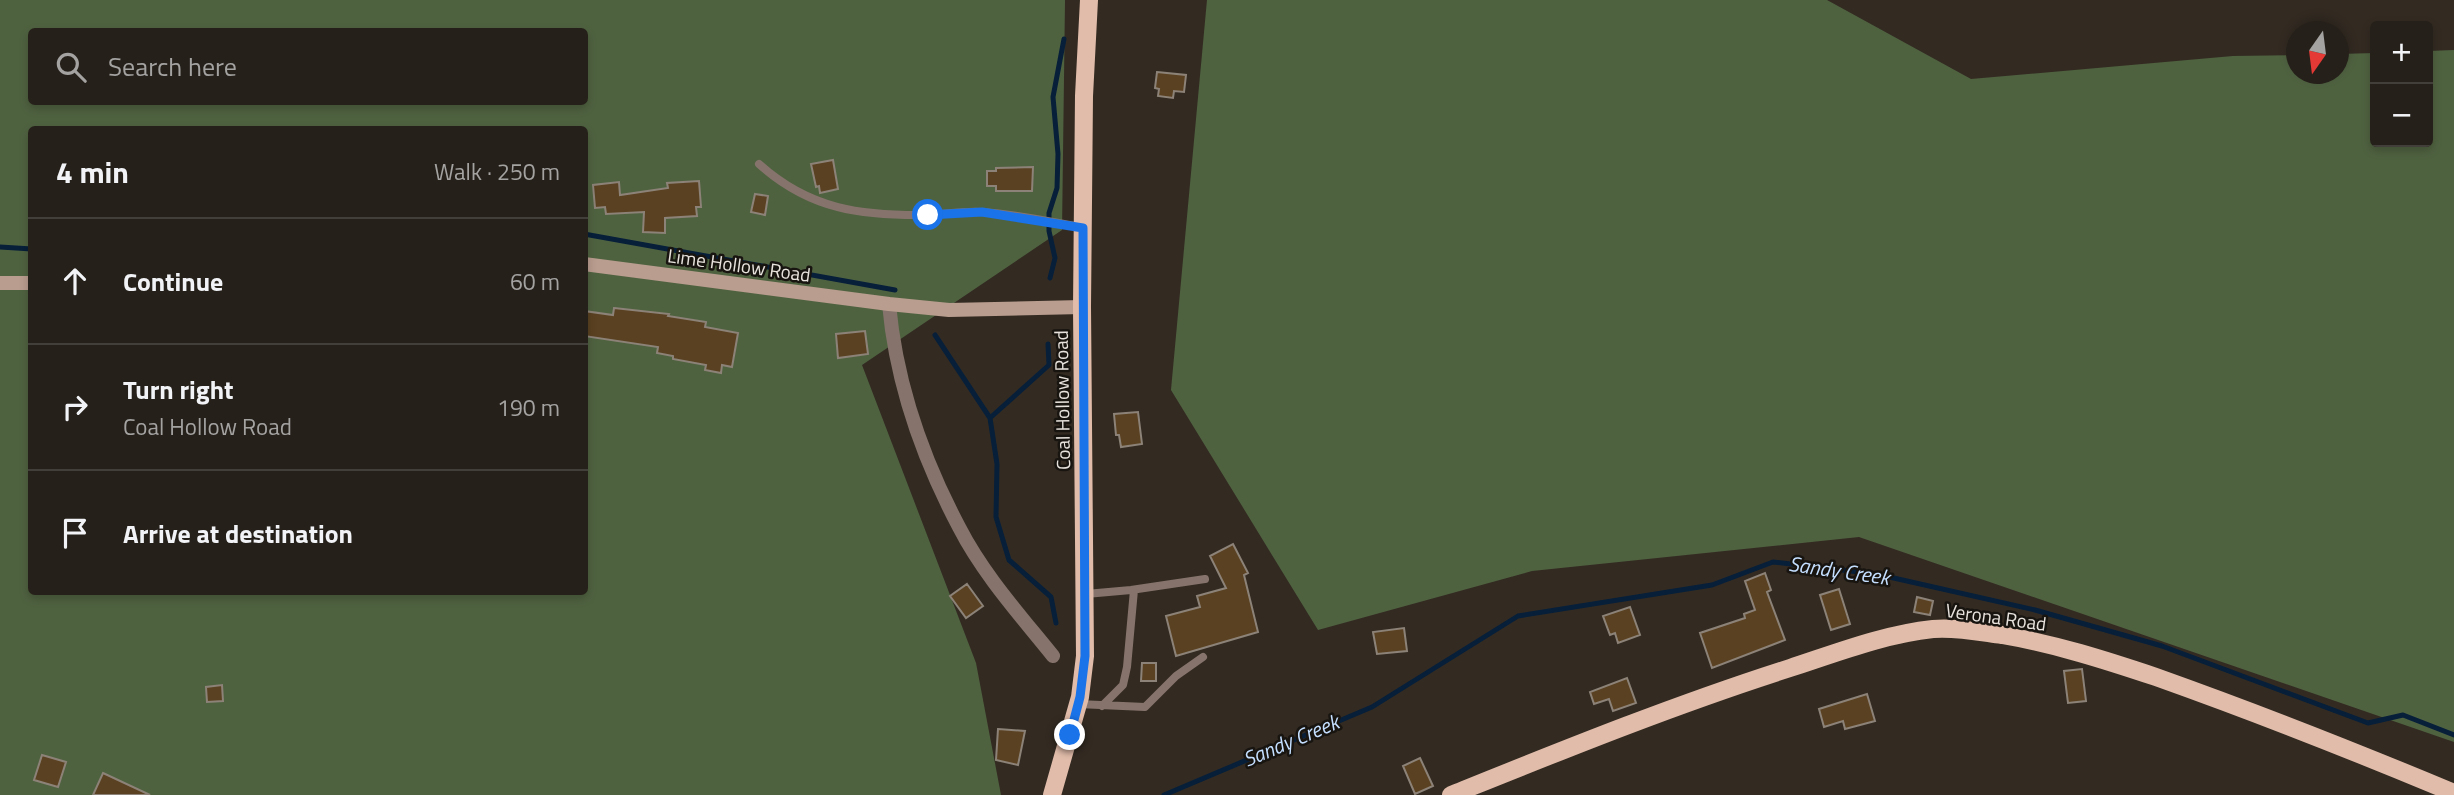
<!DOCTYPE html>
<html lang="en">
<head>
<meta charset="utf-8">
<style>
  :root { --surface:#26201a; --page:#2e2823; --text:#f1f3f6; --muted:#a4a3a2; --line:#423e39 }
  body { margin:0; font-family:"Titillium Web",sans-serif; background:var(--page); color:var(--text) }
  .controls { position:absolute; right:21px; top:21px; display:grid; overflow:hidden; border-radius:7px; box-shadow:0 4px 10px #0003 }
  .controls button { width:63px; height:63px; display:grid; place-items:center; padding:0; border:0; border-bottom:2px solid var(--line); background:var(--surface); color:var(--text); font:35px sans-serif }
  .compass { position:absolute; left:2286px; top:21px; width:63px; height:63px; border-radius:50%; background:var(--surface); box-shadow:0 4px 10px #0003; rotate:194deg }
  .stop { position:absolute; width:21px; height:21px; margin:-16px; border:5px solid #1a73e8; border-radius:50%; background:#fff }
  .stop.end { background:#1a73e8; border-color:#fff; box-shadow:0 2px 7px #0008 }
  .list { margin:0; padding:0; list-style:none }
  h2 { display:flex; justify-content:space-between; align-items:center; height:91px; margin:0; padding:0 28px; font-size:30px }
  h2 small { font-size:23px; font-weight:400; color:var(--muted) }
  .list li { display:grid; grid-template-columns:46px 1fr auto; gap:21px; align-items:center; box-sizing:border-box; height:126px; padding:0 28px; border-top:2px solid var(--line) }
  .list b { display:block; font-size:26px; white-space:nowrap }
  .list p { margin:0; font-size:23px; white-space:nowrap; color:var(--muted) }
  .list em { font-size:23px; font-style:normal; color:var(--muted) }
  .icon { flex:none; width:38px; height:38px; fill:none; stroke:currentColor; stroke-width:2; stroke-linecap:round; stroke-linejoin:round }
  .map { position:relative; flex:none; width:2454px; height:795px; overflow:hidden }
  .search { position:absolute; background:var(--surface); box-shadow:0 4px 10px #0003; left:28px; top:28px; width:560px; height:77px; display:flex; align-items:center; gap:18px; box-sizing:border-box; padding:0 24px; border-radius:7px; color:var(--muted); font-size:26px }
  .panel { position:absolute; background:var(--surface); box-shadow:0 4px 10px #0003; left:28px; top:126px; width:560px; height:469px; border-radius:7px }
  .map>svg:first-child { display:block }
  .forest { fill:#4f6240; fill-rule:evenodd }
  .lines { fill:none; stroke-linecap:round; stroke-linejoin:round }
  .stream { stroke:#071f39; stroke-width:5 }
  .building { fill:#5a4121; stroke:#8c8277; stroke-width:2 }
  .lane { stroke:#86746c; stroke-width:8 }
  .street { stroke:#86746c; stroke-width:14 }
  .secondary { stroke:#b99d8f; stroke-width:14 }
  .primary { stroke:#e1bcaa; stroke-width:18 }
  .route { stroke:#1a73e8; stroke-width:9 }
  .labels { text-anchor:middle; stroke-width:5; stroke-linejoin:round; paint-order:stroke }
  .street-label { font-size:19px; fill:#e8e3dd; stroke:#181410 }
  .water-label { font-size:21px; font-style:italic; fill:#c4dfff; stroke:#181410 }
</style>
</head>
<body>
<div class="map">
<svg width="2454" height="795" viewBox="0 0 2454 795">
  <rect width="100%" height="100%" fill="#332b22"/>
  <!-- forest -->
  <path class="forest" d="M0,0H1065L1062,230L862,365L976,663L1001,795H0ZM32,32H584V102H32ZM32,130H584V592H32Z
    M1207,0H1827L1971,79L2233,56L2296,55V74H2338L2339,54L2375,53V142H2428V51L2454,50V742L1859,537L1532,571L1318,630L1171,390Z"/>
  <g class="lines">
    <!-- stream -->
    <path class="stream" d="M584,234L895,290
      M0,247L32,249
      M1050,278L1055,258L1049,231V213L1057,188L1058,154L1053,97L1064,39
      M935,335L990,418L997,464L996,517L1009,560L1051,597L1056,623
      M990,418L1049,365L1048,344
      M1164,795L1372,707L1518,616L1712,585L1773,562L1876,574L2035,610L2162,646L2368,723L2403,715L2454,735"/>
  </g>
  <!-- building -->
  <path class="building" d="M1157,72L1186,75L1184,92L1174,91L1173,98L1158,96L1159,89L1155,88Z
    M833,160L838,189L820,193L819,186L816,187L811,164Z
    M1033,167L1032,191H996V186H987V171H996V168Z
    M699,181L701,207H696L697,216L665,218V233L643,232L644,212L606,214L605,207L595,208L593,185L619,182L620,195L668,188L667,183Z
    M755,194L768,196L765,215L751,212Z
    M614,308L669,314L668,316L706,322L705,327L738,333L732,367L722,365L721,373L705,370L706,365L673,359V356L657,353L658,347L584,336V311L613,315Z
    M865,331L868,354L838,358L836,334Z
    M1138,412L1142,444L1121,447L1119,435H1116L1114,414Z
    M1233,544L1248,573L1244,575L1258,632L1176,656L1166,616L1200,607L1197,596L1226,588L1210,556Z
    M1765,573L1771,590L1767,592L1785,640L1712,668L1700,633L1745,618L1744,614L1755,610L1745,581Z
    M967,584L983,606L966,618L950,596Z
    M1839,589L1850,624L1831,630L1820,595Z
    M1917,597L1933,601L1930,615L1914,612Z
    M1630,607L1640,635L1618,643L1615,633L1610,635L1603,616Z
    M1404,628L1407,651L1377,654L1373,632Z
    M1142,663H1156V681H1141Z
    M2082,669L2086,701L2068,703L2064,671Z
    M1627,678L1636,703L1613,711L1609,699L1594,704L1590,692Z
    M222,685L223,701L207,702L206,687Z
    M1867,694L1875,721L1845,729L1843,721L1824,727L1819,709Z
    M998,729L1025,731L1018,765L996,760Z
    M42,755L66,762L58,787L34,780Z
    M1420,758L1433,786L1415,794L1403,766Z
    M103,773L150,795H93Z"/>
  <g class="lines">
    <!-- lane -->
    <path class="lane" d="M759,164C810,210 862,216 928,215C946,214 964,211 981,212C1010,213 1052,222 1081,227
      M1086,594L1131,590L1205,579
      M1078,704L1145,707L1176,676L1203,657
      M1102,706L1123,685L1127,667L1134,590"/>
    <!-- street -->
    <path class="street" d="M889,304C896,383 922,457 959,527C983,574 1020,615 1053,656"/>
    <!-- secondary -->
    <path class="secondary" d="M584,264L889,304L949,310L1082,307
      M0,283H32"/>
    <!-- primary -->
    <path class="primary" d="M1052,795L1080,697L1085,656L1082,307L1084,96L1089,0
      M1451,795C1563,750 1674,705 1790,668C1836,653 1885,634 1933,629C1956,627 1980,632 2002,635C2055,644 2105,660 2156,677C2257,713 2356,752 2454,793"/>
  </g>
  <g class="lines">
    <!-- route -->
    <path class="route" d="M928,215L982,212L1083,228L1085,656L1080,697L1070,735"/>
  </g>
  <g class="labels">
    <!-- street labels -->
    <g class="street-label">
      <text transform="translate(739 265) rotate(8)" y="7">Lime Hollow Road</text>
      <text transform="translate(1062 400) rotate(-91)" y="7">Coal Hollow Road</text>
      <text transform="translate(1996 617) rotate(8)" y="7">Verona Road</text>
    </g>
    <!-- water labels -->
    <g class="water-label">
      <text transform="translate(1839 571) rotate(8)" y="7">Sandy Creek</text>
      <text transform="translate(1291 741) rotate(-23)" y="7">Sandy Creek</text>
    </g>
  </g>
</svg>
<div class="controls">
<button>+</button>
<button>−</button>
</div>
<svg class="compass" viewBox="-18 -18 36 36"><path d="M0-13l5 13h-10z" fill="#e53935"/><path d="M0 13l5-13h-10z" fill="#a4a3a2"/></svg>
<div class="stop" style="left:928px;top:215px"></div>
<div class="stop end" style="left:1070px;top:735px"></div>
<div class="search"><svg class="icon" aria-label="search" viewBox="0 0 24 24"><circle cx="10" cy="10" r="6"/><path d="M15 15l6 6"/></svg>Search here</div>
<section class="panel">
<h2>4 min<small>Walk · 250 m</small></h2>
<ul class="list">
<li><svg class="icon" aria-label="ahead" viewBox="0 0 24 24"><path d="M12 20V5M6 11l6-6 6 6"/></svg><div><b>Continue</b></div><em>60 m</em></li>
<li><svg class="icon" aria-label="right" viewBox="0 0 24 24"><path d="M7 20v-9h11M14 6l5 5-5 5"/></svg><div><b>Turn right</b><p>Coal Hollow Road</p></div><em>190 m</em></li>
<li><svg class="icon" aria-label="arrive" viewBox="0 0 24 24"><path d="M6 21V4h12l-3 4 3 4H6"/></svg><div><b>Arrive at destination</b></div></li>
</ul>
</section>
</div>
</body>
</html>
